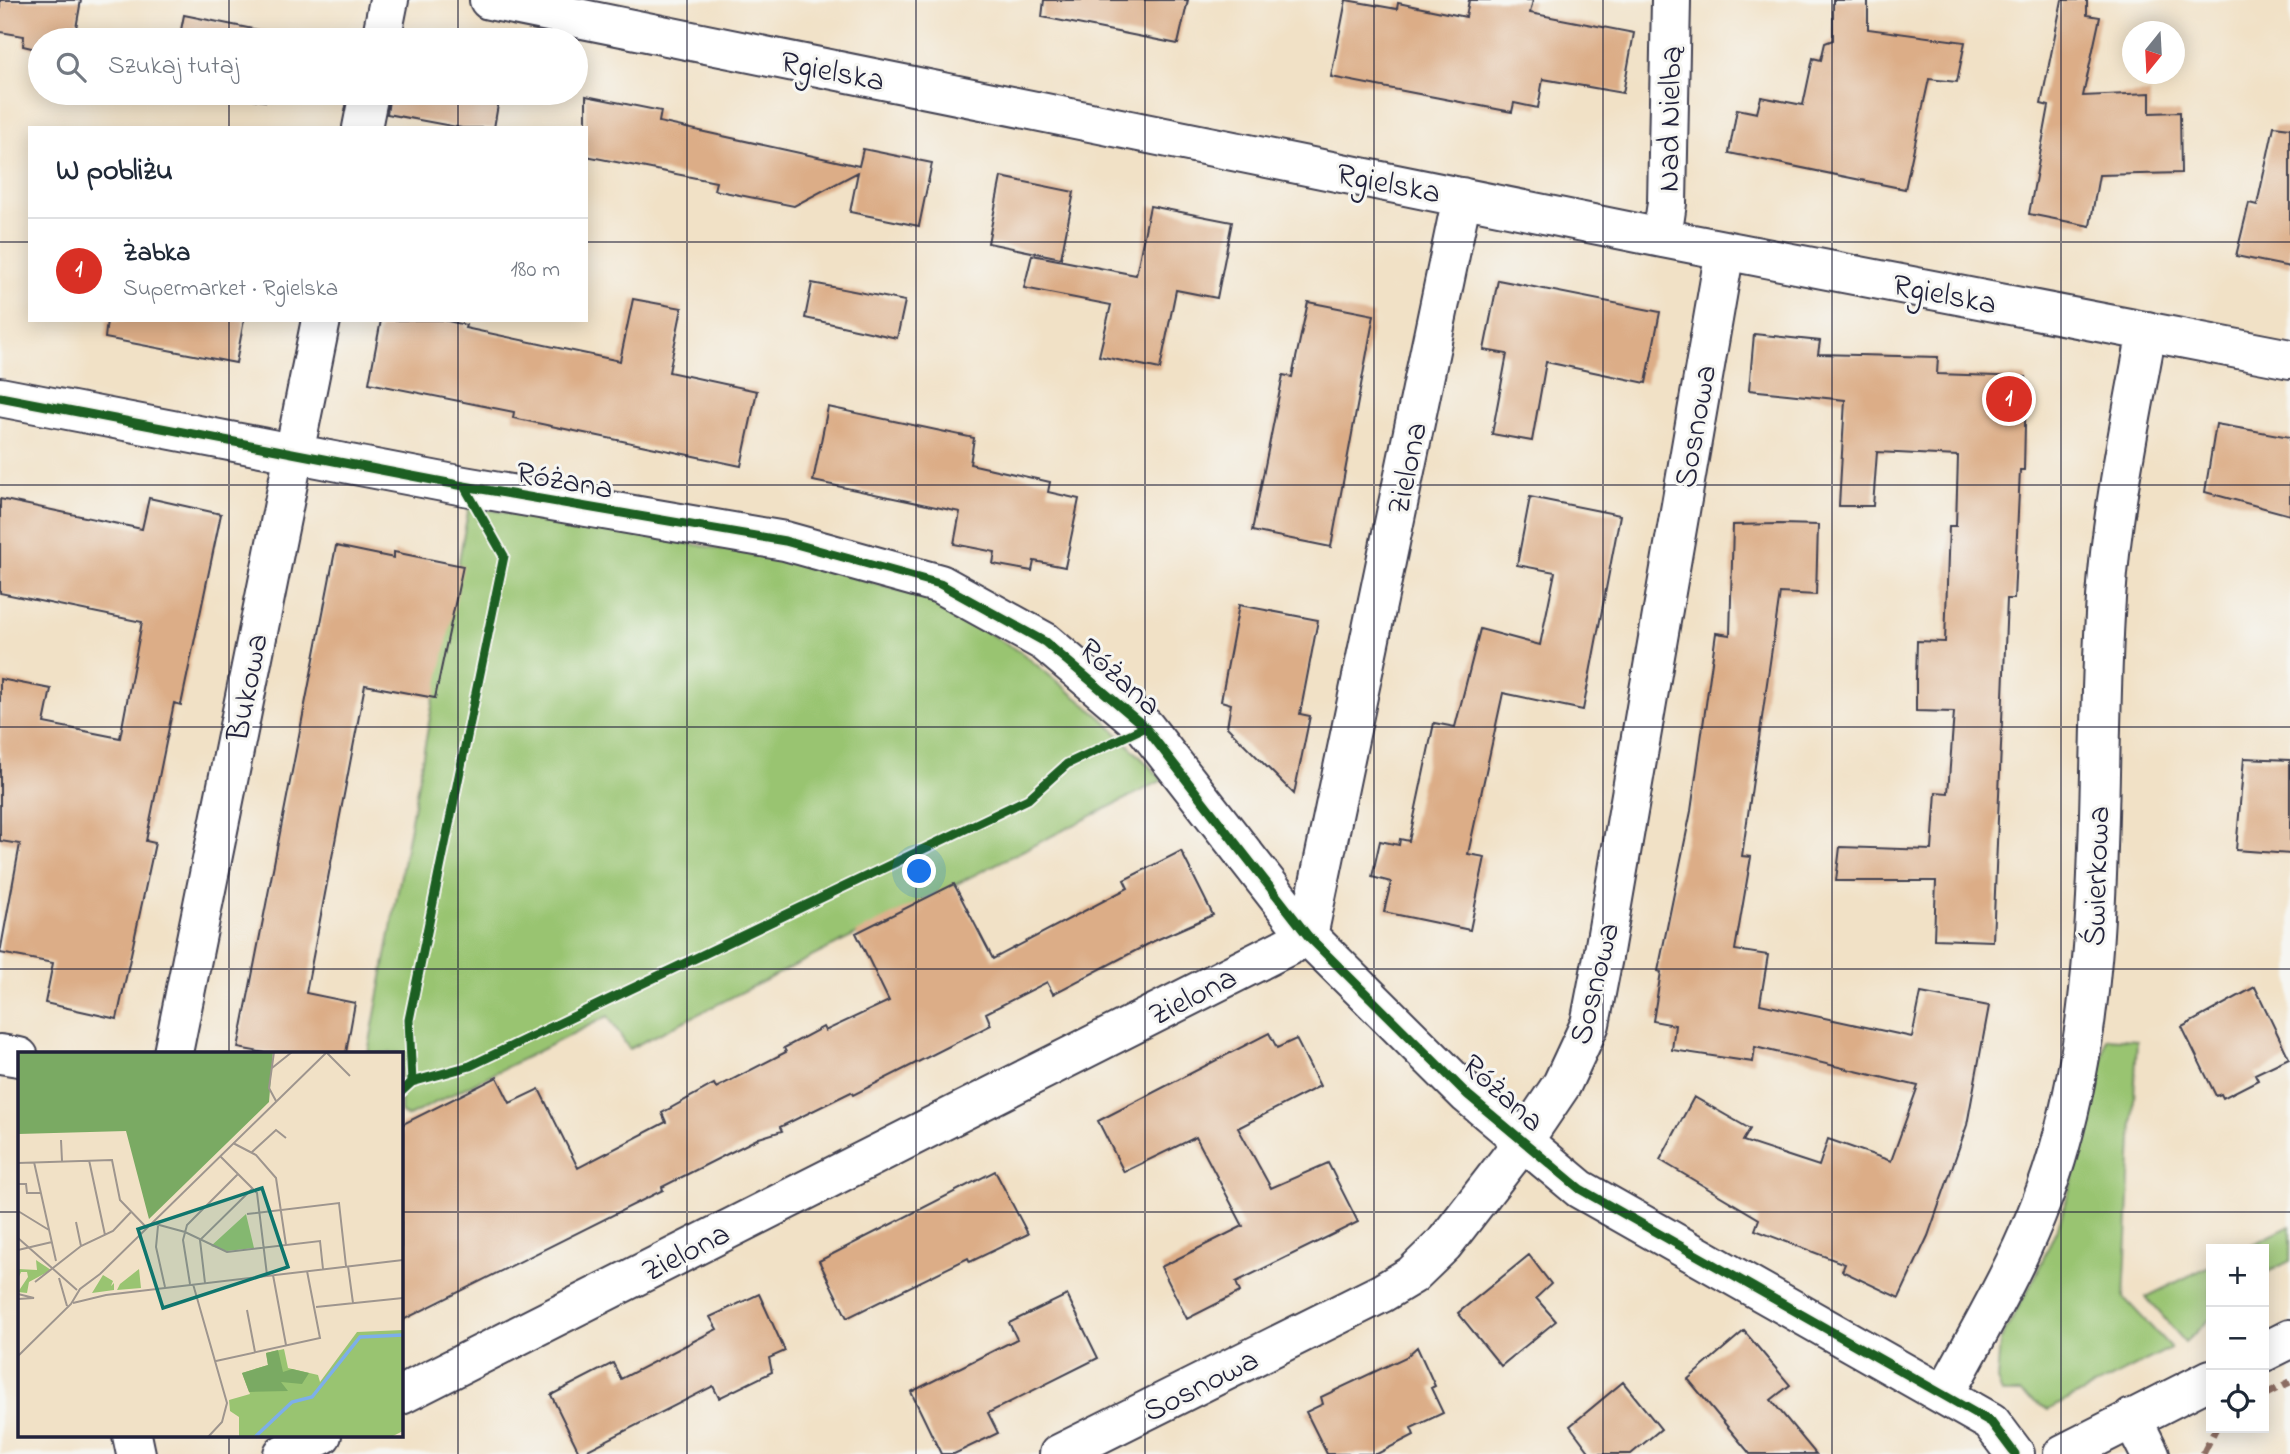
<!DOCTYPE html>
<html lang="pl">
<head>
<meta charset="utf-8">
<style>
  :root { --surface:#fff; --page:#f2f2f3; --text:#1f2937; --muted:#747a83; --line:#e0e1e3; --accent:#d93025 }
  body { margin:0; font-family:"Indie Flower",sans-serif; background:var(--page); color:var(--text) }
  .controls { position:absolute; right:21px; bottom:21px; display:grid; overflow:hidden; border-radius:0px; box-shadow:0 4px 18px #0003 }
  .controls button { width:63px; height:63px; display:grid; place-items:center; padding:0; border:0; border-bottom:2px solid var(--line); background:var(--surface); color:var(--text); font:35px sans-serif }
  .compass { position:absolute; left:2122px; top:21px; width:63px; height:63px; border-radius:50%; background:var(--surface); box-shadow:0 4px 18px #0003; rotate:198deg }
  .you { position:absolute; left:920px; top:872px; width:24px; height:24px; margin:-18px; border:5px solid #fff; border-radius:50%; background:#1a73e8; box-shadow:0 0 0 10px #1a73e833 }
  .badge { display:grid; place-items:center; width:46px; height:46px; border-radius:50%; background:var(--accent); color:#fff; font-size:23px; font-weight:700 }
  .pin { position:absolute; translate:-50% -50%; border:4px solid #fff; box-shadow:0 2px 7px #0006 }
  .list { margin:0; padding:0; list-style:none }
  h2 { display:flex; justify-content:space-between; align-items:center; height:91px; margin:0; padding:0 28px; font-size:30px }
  h2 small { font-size:23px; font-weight:400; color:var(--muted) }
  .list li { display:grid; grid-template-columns:46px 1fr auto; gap:21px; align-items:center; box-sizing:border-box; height:105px; padding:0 28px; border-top:2px solid var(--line) }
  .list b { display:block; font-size:26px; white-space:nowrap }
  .list p { margin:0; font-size:23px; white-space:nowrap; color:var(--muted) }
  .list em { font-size:23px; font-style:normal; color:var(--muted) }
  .icon { flex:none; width:38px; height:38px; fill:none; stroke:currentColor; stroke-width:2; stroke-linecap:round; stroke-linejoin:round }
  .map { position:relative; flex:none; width:2290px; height:1454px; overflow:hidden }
  .search { position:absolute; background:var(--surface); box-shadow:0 4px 18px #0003; left:28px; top:28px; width:560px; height:77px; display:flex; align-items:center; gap:18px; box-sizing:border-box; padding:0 24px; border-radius:38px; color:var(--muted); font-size:26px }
  .panel { position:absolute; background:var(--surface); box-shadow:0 4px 18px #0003; left:28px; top:126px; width:560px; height:196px; border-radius:0px }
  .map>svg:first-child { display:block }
  .green { fill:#99c471; stroke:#5e7356; stroke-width:2 }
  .building { fill:#dcad87 }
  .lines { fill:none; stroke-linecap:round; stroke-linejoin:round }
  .minor-casing { stroke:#413f50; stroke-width:42 }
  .minor { stroke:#fff; stroke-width:38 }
  .quiet { stroke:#8d6e63; stroke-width:7; stroke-dasharray:14 7; stroke-linecap:butt }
  .cycleway-casing { stroke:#f6f6f2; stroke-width:13 }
  .cycleway { stroke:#1b5e20; stroke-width:9 }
  .grid { fill:none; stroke:#22223b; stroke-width:2; stroke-opacity:0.55 }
  .labels { text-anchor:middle; stroke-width:6; stroke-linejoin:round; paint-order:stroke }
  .street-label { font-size:32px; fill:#22223b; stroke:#f6f6f2 }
  .inset-river { fill:none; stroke:#7dafe9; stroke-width:3.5 }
  .inset-road { fill:none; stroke:#9e958e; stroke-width:2 }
  .view { fill:#0f766e; fill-opacity:0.15; stroke:#0f766e; stroke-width:3.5 }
  .inset-edge { fill:none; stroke:#22223b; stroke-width:3.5 }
</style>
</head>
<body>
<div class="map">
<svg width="2290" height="1454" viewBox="0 0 2290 1454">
  <rect width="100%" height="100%" fill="#f6f6f2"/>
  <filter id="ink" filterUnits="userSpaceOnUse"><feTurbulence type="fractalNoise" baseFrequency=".0143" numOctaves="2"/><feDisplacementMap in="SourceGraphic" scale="14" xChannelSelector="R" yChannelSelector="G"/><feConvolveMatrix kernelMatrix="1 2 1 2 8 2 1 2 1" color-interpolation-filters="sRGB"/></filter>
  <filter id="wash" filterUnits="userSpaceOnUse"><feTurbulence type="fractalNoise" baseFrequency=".00686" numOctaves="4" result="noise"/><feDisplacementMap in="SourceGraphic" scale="28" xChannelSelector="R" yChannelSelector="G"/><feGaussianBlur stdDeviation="1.57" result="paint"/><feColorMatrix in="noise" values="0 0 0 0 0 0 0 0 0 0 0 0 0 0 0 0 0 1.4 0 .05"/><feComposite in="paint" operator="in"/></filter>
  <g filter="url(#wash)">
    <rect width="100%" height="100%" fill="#f1e1c6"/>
    <!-- green -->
    <path class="green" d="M469,506L809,564L931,599L1022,653L1102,718L1163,780L629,1049L608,1016L407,1117L401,1112V1053H368Z
      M2106,1038L2137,1040L2124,1298L2171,1348L2048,1410L2020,1393H2002L1997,1380L2000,1341L2036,1275L2060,1221L2091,1119Z
      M2290,1226V1261L2264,1274V1249H2243Z
      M2211,1265V1318L2185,1342L2146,1297Z"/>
    <g id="blocks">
      <!-- building -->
      <path class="building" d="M0,0H81L74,40H40V50L23,46L24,36L0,32Z
        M1044,0H1188L1178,44L1042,17Z
        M1346,0L1397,9L1398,3L1466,17L1469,0H1533L1530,13L1634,33L1623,93L1543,79L1538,108L1514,103L1512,112L1331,77Z
        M1833,0H1868V29L1965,42L1957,82L1929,79L1905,189L1729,153L1737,109L1757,113L1761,97L1803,105L1813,58L1821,60L1825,43L1833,40Z
        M2062,0H2087V15L2100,17L2083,96L2150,93V113L2180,112L2181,173L2099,175L2090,226L2029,214L2049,106L2041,104Z
        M184,15L278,34L277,40H179Z
        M214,93H267L265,101Z
        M390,93H500L494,128H462L387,114Z
        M586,96L661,111L659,122L859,166L863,149L932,163L919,226L850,212L858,172L794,206L714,190L716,182L586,156Z
        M2274,126L2290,128V267L2236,256L2249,203L2257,205Z
        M1001,177L1074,192L1061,258L988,243Z
        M1150,206L1232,222L1217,298L1176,290L1160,369L1099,356L1111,305L1024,288L1032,255L1136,275Z
        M1498,280L1660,312L1646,383L1546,362L1532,441L1492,434L1507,354L1484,350Z
        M812,283L905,301L897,338L805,318Z
        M633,299L682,308L669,372L757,391L741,466L513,418L514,412L369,383L381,320H443L466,325L465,328L620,361Z
        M1308,302L1374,315L1331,547L1252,531L1283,375L1292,377Z
        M107,320H244L236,363L105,338Z
        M1754,334L1820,341L1818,354L1938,357L1937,374L2026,377L2024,470H2020L2014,599H2007L1993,941L1934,939L1936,881H1836L1840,847L1932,850L1936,792L1948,793L1954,712L1916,711V679L1917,641L1945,642L1949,526H1956L1958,456L1877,452L1873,506H1839L1845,400L1749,390Z
        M828,407L974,438L970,464L1050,482L1048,492L1079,499L1065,567L1034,561L1032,571L993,564L995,552L954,544L960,512L813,481Z
        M2216,424L2290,437V515L2205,492Z
        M1530,497L1620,515L1583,710L1503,693L1468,854L1485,857L1470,930L1384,912L1391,882L1372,877L1380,841L1399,845L1400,839L1409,841L1434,723L1455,727L1480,629L1540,645L1555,572L1517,565Z
        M149,498L221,514L181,705L174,703L146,841L155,843L117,1019L45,1003L53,963L0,953L20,844L0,841V679L51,689L44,723L120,738L142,622L0,593V499L142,529Z
        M1779,524L1818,525L1816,595L1780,593L1742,856L1751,857L1735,950L1768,955L1760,1004L1912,1037L1921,993L1989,1006L1967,1125L1928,1236L1899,1298L1842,1271L1845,1264L1755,1230L1759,1219L1660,1160L1694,1097L1750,1129L1743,1141L1819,1166L1828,1139L1891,1161L1918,1086L1755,1047L1753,1062L1672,1050L1675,1025L1653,1021L1661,972L1658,971L1691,811L1716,633L1730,635L1733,525Z
        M336,546L394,558V552L463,566L435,698L365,685L306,993L355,1003L346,1053H265L238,1048Z
        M1239,605L1318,620L1300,714L1310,716L1294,794L1227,727L1231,704L1221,701Z
        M2244,758L2290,760V854L2236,850Z
        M1181,851L1213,915L1154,941L1053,994L1047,982L986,1013L991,1025L853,1095L851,1092L780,1127L782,1131L759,1138L662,1187L663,1190L401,1321V1125L497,1077L510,1103L539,1089L578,1168L666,1122L662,1113L714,1084L716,1088L786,1052L784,1048L823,1027L825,1031L889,1001L856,933L954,884L993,959L1128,888L1124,880Z
        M2255,987L2289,1058L2255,1074L2258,1080L2223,1098L2221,1094L2216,1096L2182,1027Z
        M1269,1033L1277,1048L1296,1039L1320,1086L1238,1128L1271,1188L1328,1163L1358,1222L1236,1282L1240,1292L1187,1319L1161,1267L1243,1226L1196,1137L1124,1172L1098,1121Z
        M995,1171L1028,1234L970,1262L968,1258L847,1318L819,1261Z
        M1529,1255L1551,1284L1536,1298L1556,1321L1501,1366L1458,1313Z
        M759,1294L785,1351L769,1358L772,1372L719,1398L713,1386L580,1454L551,1395L613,1363L621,1379L717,1329L710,1317Z
        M1067,1295L1098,1358L988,1413L998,1433L954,1454H941L911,1392L1017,1339L1009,1323Z
        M1744,1331L1790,1385L1771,1400L1816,1454H1750L1688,1379Z
        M1417,1347L1435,1386L1431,1388L1443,1413L1411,1428L1414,1435L1377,1454H1327L1306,1412L1323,1404L1321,1397L1406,1357Z
        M1623,1382L1661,1429L1631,1454H1591L1570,1426Z"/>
    </g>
  </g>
  <g filter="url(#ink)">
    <use href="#blocks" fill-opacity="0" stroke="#413f50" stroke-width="2"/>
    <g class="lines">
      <!-- minor casing -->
      <g class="minor-casing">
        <path id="minor" d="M489,0L1662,238L2290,359
          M381,40L389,0
          M362,128L369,93
          M1662,238L1667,203L1671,0
          M0,397L464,486L785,541L940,584L1045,642L1145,727L1308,936L1468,1095L1580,1189L1991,1422L2015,1454
          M173,1053L321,320
          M0,1054L19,1057
          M2264,1352L2290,1339
          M401,1395L1308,936L1462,197
          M1944,1395C1989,1314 2035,1236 2060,1146C2110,970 2094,779 2106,598C2112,508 2131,420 2147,331
          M2132,1418L2150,1454
          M132,1435L136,1454
          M283,1454L322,1435
          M1059,1454L1382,1293L1412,1275L1444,1244L1522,1143L1562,1084L1590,1024L1603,957L1725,250
          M2063,1454L2211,1379"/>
      </g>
      <!-- minor -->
      <use href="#minor" class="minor"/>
      <!-- quiet -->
      <path class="quiet" d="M2264,1395L2290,1382
        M2203,1454L2216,1428"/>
      <!-- cycleway casing -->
      <g class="cycleway-casing">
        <path id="cycleway" d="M0,397L464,486L785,541L940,584L1045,642L1145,727L1308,936L1468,1095L1580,1189L1991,1422L2015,1454
          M412,1082L470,1066L1028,799L1067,764L1145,727
          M401,1092L412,1082L409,1020L504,556L464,486"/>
      </g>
      <!-- cycleway -->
      <use href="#cycleway" class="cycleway"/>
    </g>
  </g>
  <!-- grid -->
  <path class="grid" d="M229,0V40M458,0V40M687,0V1454M916,0V1454M1145,0V1454M1374,0V1454M1603,0V1454M1832,0V1454M2061,0V1454M229,93V128M458,93V128M0,242H30M586,242H2290M229,320V1053M458,320V1454M0,485H2290M0,727H2290M0,969H2290M0,1212H19M401,1212H2290M229,1435V1454"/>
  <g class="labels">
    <!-- street labels -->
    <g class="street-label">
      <text transform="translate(833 70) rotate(11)" y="11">Rgielska</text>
      <text transform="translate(1668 119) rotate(-89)" y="11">Nad Nielbą</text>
      <text transform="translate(1389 182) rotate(11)" y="11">Rgielska</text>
      <text transform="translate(1945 293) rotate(11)" y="11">Rgielska</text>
      <text transform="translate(1694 426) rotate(-80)" y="11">Sosnowa</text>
      <text transform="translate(1406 468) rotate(-78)" y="11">Zielona</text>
      <text transform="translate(565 479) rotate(10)" y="11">Różana</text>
      <text transform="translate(1121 676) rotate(42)" y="11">Różana</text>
      <text transform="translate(246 687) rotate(-79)" y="11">Bukowa</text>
      <text transform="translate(2095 876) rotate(-88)" y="11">Świerkowa</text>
      <text transform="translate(1593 983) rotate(-76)" y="11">Sosnowa</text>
      <text transform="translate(1192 995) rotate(-27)" y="11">Zielona</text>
      <text transform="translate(1504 1092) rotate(42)" y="11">Różana</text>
      <text transform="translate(685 1251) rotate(-27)" y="11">Zielona</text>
      <text transform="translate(1200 1384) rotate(-27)" y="11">Sosnowa</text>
    </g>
  </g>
  <!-- overview -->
  <g transform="translate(18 1052)">
    <rect width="385" height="385" fill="#f1e1c6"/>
    <path d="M228,162L236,196L209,199L193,194ZM18,208L33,218L11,230L9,241L0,240L10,225L9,220H3L0,227V217L19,218ZM121,217L123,236L99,238L102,232ZM85,223L95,229L93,234L96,231V238L74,241ZM385,278V379L373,385H221V365L212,359L211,348L232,342L224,321L250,313L248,301L266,297L270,316L300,323L302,330L339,280Z" fill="#99c471"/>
    <path d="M0,0H255L251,50L131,167L108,79L0,82ZM260,298L265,320L274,317L291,321L284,332L263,330L270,339L231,340L224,321L250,313L248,301Z" fill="#7aaa63"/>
    <path class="inset-river" d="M237,385L274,350L294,345L342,285L385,283"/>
    <path class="inset-road" d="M256,0L251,36L258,49M309,1L332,24M254,16L274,0M43,88L44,109M215,91L238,103L258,126L268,193M234,100L258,78L268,86M202,104L239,141L249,223M71,108L87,183M16,110L38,209M0,111L94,108L102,148L129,176M0,132H8L9,141H23M0,159L31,178M229,162L321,151L328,214M58,170L63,194M134,171L167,180L209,200L302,189L305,217M140,174L138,195L147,235M0,186L59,238M0,198L34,190M330,214L335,251M255,223L268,293M41,226L49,254M17,230L63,194L95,179L113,160M187,231L182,188L235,136M172,232L165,188L169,173L220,122M175,232L209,351L204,370L190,385M0,242L16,246L0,247M55,251L88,243L385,208M298,255L385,246M229,258L237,300M0,304L53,252L62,237L82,222L309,0M198,309L302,286L289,219"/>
    <path class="view" d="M244,136L270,215L145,256L120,177Z"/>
    <rect width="385" height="385" class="inset-edge"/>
  </g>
</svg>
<div class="controls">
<button>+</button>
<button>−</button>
<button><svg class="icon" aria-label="locate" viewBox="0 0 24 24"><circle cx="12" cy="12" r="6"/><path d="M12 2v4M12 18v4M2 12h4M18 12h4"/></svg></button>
</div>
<svg class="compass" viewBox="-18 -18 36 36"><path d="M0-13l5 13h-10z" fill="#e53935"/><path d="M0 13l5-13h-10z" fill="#747a83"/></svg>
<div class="you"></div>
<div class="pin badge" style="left:2009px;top:399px">1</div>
<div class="search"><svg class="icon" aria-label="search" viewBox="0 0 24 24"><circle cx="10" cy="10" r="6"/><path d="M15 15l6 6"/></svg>Szukaj tutaj</div>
<section class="panel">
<h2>W pobliżu<small></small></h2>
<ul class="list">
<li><span class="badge">1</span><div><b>Żabka</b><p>Supermarket · Rgielska</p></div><em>180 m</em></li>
</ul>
</section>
</div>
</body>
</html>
